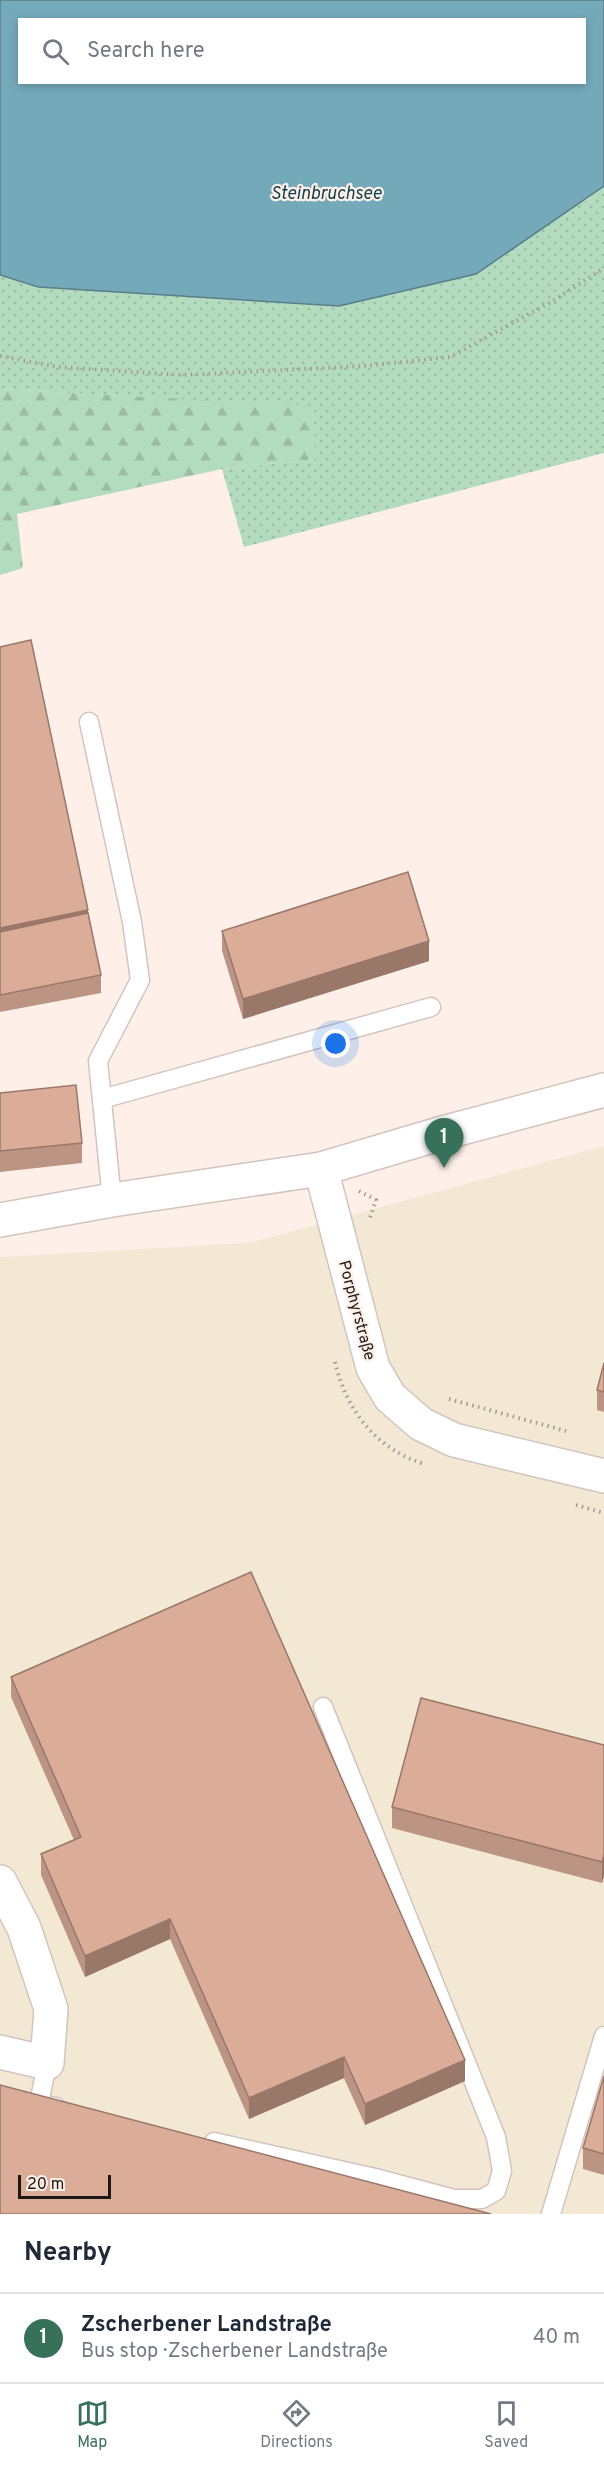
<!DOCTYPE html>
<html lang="en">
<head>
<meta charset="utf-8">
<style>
  :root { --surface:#fff; --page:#f6f6f7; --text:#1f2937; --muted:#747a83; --line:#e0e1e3; --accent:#38715a }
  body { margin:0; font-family:Overpass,sans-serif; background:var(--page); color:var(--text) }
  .scale { position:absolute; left:18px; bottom:15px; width:93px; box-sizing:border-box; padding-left:6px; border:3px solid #1e1917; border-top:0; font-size:16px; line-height:21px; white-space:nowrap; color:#1e1917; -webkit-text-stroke:4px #fef0e9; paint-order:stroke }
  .you { position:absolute; left:336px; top:1044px; width:21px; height:21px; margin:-15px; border:4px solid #fff; border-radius:50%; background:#1a73e8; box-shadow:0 0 0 9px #1a73e833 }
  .badge { display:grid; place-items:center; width:39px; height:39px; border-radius:50%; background:var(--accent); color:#fff; font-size:20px; font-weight:700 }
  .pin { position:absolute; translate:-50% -50px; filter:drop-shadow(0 2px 3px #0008) }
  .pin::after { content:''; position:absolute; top:32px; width:21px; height:18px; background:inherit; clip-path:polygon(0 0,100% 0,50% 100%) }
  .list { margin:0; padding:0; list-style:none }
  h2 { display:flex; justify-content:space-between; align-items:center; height:78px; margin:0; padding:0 24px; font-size:26px }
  h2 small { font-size:20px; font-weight:400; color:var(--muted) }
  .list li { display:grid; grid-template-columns:39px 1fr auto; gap:18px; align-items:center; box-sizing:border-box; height:90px; padding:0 24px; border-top:2px solid var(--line) }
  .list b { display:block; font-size:22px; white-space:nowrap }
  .list p { margin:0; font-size:20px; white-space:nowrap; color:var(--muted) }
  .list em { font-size:20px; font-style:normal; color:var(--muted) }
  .icon { flex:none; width:33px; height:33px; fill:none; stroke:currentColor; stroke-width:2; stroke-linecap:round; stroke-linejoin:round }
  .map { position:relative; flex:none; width:604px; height:2214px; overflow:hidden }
  .search { position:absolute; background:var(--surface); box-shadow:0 3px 9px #0003; left:18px; right:18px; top:18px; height:66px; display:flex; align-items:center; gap:15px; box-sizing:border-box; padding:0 21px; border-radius:0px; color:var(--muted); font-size:22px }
  .sheet { height:168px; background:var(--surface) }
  nav { display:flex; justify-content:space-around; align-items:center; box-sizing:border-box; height:84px; border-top:2px solid var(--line); background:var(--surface); font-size:16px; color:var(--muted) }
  nav a { display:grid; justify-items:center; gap:3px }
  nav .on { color:var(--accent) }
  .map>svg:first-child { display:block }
  .commercial { fill:#f3e8d3 }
  .grass { fill:url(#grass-dots) }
  .forest { fill:url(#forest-firs) }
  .water { fill:#74a9ba; stroke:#5a7e89; stroke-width:1.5; fill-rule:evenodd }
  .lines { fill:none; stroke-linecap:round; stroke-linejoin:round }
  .lane-casing { stroke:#d2c4be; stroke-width:21 }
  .street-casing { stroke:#d2c4be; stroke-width:36 }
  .secondary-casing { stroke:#d2c4be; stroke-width:36 }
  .path { stroke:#a49a95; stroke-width:4; stroke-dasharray:1.5 4.5; stroke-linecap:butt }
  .lane { stroke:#fff; stroke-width:18 }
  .street { stroke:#fff; stroke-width:33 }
  .secondary { stroke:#fff; stroke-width:33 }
  .wall { fill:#bc9483 }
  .shaded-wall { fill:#99786a }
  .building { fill:#dbac98; stroke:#99786a; stroke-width:1.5 }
  .labels { text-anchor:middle; stroke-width:4.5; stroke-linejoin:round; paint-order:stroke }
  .street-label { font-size:16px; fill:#1e1917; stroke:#fef0e9 }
  .water-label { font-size:18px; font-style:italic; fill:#10404d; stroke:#fef0e9 }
</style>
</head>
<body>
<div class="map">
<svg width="604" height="2214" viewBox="0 0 604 2214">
  <defs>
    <pattern id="grass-dots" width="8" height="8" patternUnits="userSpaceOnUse" patternTransform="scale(1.5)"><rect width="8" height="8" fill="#b3dcbe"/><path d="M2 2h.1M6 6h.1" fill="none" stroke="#9abca3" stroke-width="1.8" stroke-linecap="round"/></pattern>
    <pattern id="forest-firs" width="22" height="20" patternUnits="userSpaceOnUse" patternTransform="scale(1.5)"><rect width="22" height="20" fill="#b3dcbe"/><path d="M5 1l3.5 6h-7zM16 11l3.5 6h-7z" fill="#9abca3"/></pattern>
  </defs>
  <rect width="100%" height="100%" fill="#fef0e9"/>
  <!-- commercial -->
  <path class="commercial" d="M604,1146V2214H0V1257L249,1243Z"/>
  <!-- grass -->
  <path class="grass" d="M604,186V453L244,547L222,469L315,459L313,407L0,389V275L38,288L585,201Z"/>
  <!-- forest -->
  <path class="forest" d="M0,389L313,406L316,459L222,469L17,514L23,568L0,575Z"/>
  <!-- water -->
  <path class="water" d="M0,0H604V186L476,274L339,306L38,287L0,275ZM20,20H584V82H20Z"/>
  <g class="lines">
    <!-- lane casing -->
    <g class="lane-casing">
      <path id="lane" d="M89,722L132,922L140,980L98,1061L112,1200
        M102,1099L431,1007
        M47,2063L39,2104L56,2107
        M214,2142L375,2178L454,2199H482L496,2191L502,2171L496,2137L323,1707
        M551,2214L604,2036"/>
    </g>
    <!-- street casing -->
    <g class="street-casing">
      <path id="street" d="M321,1169L373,1368L390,1397L421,1424L454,1440L604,1476
        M0,1882L24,1928L51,2009L47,2063L0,2052"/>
    </g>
    <!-- secondary casing -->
    <g class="secondary-casing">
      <path id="secondary" d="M0,1220L112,1200L321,1169L439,1134L604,1090"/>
    </g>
    <!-- path -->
    <path class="path" d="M0,356L58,367L182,375L364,366L450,357L553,301L604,268
      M359,1191L376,1200L369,1220
      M335,1362C346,1410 376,1449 424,1464
      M449,1399L566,1431
      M576,1505L604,1513"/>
    <!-- lane -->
    <use href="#lane" class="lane"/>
    <!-- street -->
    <use href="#street" class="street"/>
    <!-- secondary -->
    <use href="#secondary" class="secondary"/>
  </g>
  <!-- wall -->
  <path class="wall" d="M0,647L88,913L101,975V993L0,1012Z
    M222,931L429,961L243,1019L222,951Z
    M0,1093L82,1143V1163L0,1172Z
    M604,1363V1412L597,1410V1390Z
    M11,1677L465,2081L365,2125L344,2078L249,2119L170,1939L85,1977L41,1875V1854L74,1840L11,1697Z
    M604,1745V1876L602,1883L392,1828V1807Z
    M604,2076V2175L583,2169V2148Z"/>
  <!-- shaded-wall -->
  <path class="shaded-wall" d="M88,910V930L0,949V928Z
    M429,941V961L243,1019V999Z
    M604,1855V1876L602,1883V1862Z
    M170,1919V1939L85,1977V1956Z
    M344,2057V2078L249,2119V2098Z
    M465,2060V2081L365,2125V2104Z"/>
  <!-- building -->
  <path class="building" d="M31,640L88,910L0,928V647Z
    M408,872L429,941L243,999L222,931Z
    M88,913L101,975L0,995V932Z
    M76,1085L82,1143L0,1151V1093Z
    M604,1363V1392L597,1390Z
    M251,1572L465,2060L365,2104L344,2057L249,2098L170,1919L85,1956L41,1854L81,1837L11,1677Z
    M421,1698L604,1745V1855L602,1862L392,1807Z
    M604,2076V2154L583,2148Z
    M0,2085L491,2214H0Z"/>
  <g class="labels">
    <!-- street labels -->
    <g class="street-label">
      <text transform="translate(358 1310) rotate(75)" y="6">Porphyrstraße</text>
    </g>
    <!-- water labels -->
    <g class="water-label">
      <text x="326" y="199">Steinbruchsee</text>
    </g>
  </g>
</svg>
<div class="scale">20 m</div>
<div class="you"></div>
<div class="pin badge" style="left:444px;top:1168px">1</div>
<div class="search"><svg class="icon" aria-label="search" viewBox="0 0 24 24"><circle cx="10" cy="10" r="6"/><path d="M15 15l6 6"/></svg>Search here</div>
</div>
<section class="sheet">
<h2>Nearby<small></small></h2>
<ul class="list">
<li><span class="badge">1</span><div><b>Zscherbener Landstraße</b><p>Bus stop · Zscherbener Landstraße</p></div><em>40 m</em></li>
</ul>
</section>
<nav>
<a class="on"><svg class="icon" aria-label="map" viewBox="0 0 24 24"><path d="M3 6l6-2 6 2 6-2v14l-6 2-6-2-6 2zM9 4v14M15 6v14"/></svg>Map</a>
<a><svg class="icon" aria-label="directions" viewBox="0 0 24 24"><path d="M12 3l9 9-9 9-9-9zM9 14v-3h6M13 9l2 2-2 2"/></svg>Directions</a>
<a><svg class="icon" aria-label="saved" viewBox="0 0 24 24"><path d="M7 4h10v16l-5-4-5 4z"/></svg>Saved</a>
</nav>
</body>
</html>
